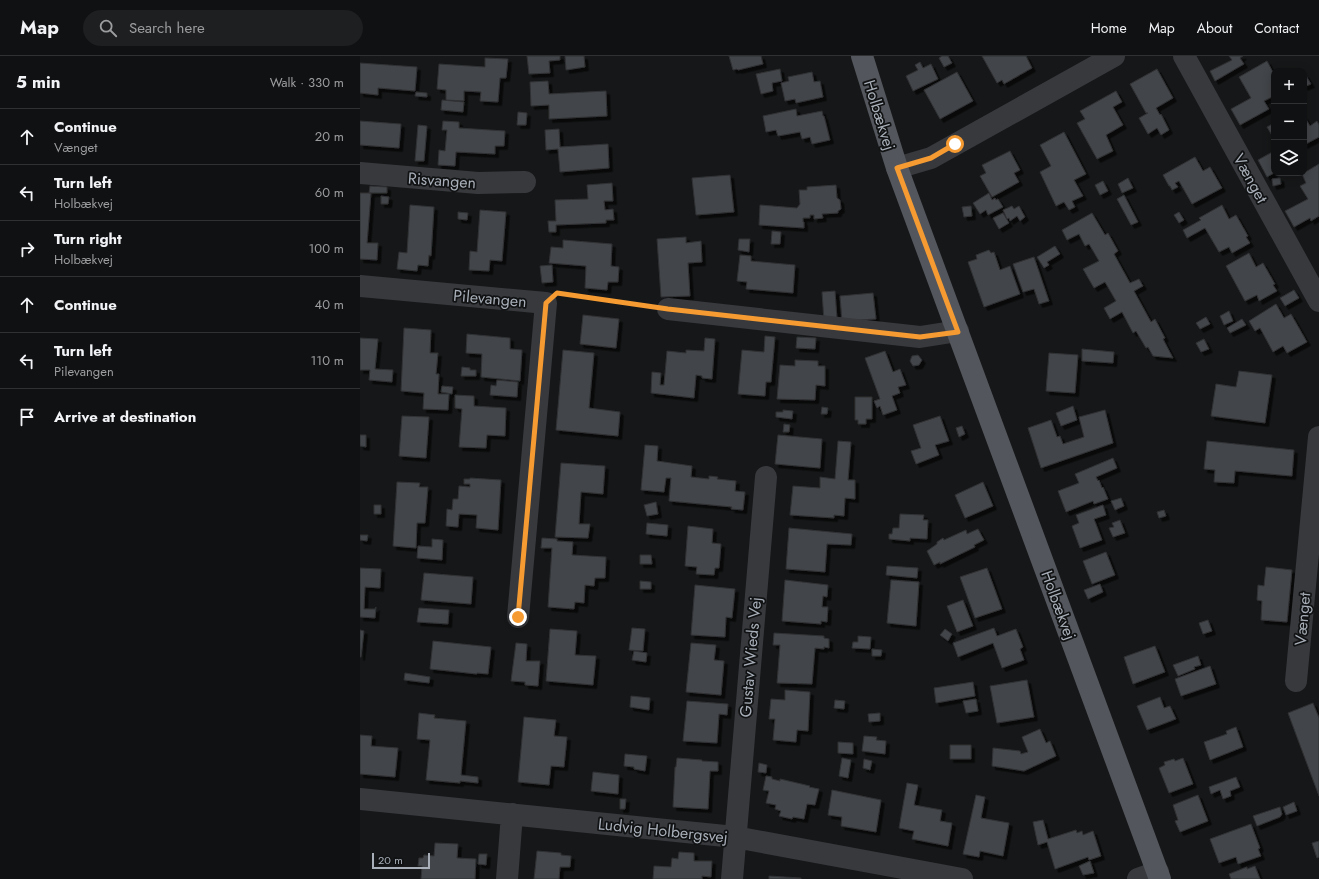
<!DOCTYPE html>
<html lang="en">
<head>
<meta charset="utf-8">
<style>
  :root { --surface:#101112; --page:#1e1f20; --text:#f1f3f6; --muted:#9c9d9f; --line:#303132 }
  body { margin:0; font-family:Jost,sans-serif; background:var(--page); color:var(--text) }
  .controls { position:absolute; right:12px; top:12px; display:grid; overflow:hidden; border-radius:8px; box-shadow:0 2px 10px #0003 }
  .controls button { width:36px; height:36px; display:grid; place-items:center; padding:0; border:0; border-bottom:1px solid var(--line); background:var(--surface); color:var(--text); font:20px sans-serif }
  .scale { position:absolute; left:12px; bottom:10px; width:58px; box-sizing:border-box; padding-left:4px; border:2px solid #a8afb8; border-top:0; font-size:11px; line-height:14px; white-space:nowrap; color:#a8afb8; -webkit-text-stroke:3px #111213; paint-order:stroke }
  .stop { position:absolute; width:12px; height:12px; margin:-9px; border:3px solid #f59b32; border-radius:50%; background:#fff }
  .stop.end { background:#f59b32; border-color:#fff; box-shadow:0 1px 4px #0008 }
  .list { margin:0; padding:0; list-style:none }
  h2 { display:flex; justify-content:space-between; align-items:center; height:52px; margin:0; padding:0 16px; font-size:17px }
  h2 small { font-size:13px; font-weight:400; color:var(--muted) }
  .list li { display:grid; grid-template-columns:26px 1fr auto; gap:12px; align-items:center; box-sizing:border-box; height:56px; padding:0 16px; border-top:1px solid var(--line) }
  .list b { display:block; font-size:15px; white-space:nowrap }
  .list p { margin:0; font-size:13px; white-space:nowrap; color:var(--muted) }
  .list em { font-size:13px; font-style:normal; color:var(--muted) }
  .icon { flex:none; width:22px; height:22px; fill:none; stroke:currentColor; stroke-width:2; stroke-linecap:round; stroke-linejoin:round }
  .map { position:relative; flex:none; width:959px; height:823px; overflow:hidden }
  header { display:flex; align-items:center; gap:24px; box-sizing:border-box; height:56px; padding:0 20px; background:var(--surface); border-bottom:1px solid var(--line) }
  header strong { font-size:19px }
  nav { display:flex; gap:22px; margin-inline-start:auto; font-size:14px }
  .search { width:280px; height:36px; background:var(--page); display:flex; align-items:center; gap:10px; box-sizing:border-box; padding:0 14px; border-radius:22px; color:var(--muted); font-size:15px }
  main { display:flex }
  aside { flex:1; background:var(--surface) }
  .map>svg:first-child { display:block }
  .building { fill:#424548; stroke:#303134; filter:url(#shadow) }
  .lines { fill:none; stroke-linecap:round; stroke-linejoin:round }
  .path { stroke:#3d4044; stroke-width:2.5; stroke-dasharray:2 3; stroke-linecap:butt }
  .minor { stroke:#37393d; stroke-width:22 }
  .major { stroke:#53565c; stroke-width:22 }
  .route { stroke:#f59b32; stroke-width:5 }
  .labels { text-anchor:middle; stroke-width:3.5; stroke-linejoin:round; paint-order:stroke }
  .street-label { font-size:16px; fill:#a8afb8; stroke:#111213 }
</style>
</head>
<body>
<header>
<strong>Map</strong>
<div class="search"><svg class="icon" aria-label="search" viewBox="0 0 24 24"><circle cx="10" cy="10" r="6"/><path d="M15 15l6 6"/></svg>Search here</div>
<nav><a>Home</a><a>Map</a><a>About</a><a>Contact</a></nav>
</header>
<main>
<aside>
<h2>5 min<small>Walk · 330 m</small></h2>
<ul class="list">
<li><svg class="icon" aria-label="ahead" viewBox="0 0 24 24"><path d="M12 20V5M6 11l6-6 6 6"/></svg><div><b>Continue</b><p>Vænget</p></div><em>20 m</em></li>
<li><svg class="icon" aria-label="left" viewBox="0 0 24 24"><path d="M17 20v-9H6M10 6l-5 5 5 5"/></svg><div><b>Turn left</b><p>Holbækvej</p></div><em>60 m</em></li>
<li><svg class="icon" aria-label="right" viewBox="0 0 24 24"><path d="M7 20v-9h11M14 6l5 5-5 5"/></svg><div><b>Turn right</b><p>Holbækvej</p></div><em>100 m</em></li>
<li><svg class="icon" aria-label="ahead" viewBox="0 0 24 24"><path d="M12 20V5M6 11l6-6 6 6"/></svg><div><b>Continue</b></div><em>40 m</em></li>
<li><svg class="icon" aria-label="left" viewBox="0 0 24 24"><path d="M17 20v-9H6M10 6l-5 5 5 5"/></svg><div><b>Turn left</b><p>Pilevangen</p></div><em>110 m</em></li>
<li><svg class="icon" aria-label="arrive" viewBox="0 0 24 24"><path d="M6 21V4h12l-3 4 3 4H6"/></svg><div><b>Arrive at destination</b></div></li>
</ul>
</aside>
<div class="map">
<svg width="959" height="823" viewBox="0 0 959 823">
  <defs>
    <filter id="shadow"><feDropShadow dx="3.5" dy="3.5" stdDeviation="0" flood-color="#0009"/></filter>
  </defs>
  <rect width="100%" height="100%" fill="#161718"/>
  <!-- building -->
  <path class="building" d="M167,0H200V4L189,5L190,17L169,18Z
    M205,0H224L225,11L206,14Z
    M369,0H401L403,8L378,14L377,13L373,14Z
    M582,0H588L592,7L584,11L579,2Z
    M622,0H666L672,12L644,28L642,24L637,27Z
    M869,0H883L880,2L884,8L855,25L850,15L872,4Z
    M125,2L148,3L146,22H140L138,46L120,45L121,36L104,35V45L86,44V34L77,33L79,8L125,11Z
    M907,5L914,18V40L904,45L909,53L880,69L871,53L891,42L879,21Z
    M560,6L563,12L571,8L578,23L553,35L546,20L558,14L555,9Z
    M0,7L57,11L55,35L18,32V39L0,37Z
    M420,13L422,25L412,27L413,35L401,38L396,18Z
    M797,13L813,42L796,52L800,59L801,58L809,74L801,79L797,72L788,78L779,62L788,57H786L770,28Z
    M452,16L454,26L460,25L463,41L436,47L435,43L425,45L421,27L429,25L428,21Z
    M597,16L613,45L580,63L564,34Z
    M945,18L951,28L944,31V19Z
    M188,25L189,38L246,35L247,60L189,63V49L171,50L170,26Z
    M756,35L762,46L753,51L763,69L746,79L753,95L737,103L717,67L725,63L720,55Z
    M56,36L67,37V41L55,40Z
    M82,44L104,46L103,56L81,54Z
    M436,53L437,60L462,55L463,60H464L470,84L452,88L450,81L442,83L440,76L418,80L416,74L406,76L403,60Z
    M158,56L167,57L166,69H157Z
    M944,60L950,70L957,65L959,69V81L944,89Z
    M0,65L41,68L39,92L0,89Z
    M83,65L99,66V72L145,75L144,90H135V98L96,96L95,110L78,109L79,94L85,95L87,74H82Z
    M914,67V83L907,71Z
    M58,69L67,70L64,105H55Z
    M199,73L200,91L248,88L249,112L200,116L198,93L186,94L185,74Z
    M704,76L726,118L714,124L723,140L712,145L715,151L709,154L704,146L696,150L680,116L691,110L680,89Z
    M650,95L660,114L654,117L659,126L632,141L620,120L626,117L622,109Z
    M914,95V117L907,121L898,104Z
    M835,101L843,115L850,111L862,132L832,148L819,125L815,127L818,131L812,134L810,130H809L803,119Z
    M959,108V160L951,165L950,162L934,171L925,155L948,143L940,130L946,127L942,118Z
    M370,119L374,156L336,159L332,122Z
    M768,122L773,132L762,137L758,128Z
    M920,122L921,128L913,130L912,123Z
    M743,125L748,135L740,139L735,129Z
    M252,127L253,145H244L245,154L253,153L254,164H246V167L196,169V176H189L188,165H196L195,144L228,143L227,129Z
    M476,129L477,142L480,144L481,153L478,155V157L462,158L463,162L454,163V159H450V162H443V166H444V172L399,169L400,149L437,152L440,148L439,134H447V131Z
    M10,130L27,131V137H9Z
    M0,137H11L7,187H18L17,204L0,203Z
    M629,137L632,144L635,142L636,144L638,143L643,151L628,159L626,154L620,158L613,147Z
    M764,139L778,166L771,169L757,143Z
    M21,140L29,141L28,148H21Z
    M50,149L74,151L71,200L69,199L68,210L58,209L57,215L37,213L39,196L47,197Z
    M862,149L869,163L876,159L888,180L886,181L890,187L872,197L869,191L859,196L845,172L827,182L823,174L841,164L839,162Z
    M611,150L612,160L604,161L602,151Z
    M652,150L654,153L659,150L665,161L660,165L657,160L650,165L649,162L647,163L643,154Z
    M120,154L146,156L142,205L130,204L129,215L109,214L110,195L117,196Z
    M98,156L108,157L107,164L98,163Z
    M819,156L824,164L819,167L814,159Z
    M643,157L649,167L639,173L633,162Z
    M732,157L745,179L748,177L758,195L754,198L770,227L779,223L783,230L774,235L791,266L795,263L805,282L803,283L813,302L793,300L788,291L786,292L776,275L773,277L762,256L750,263L744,252L756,245L745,226L734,232L723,213L739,205L729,188L725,190L719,178L707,184L702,174Z
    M412,175L421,176L420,188H411Z
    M326,181V187L341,185L342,206L328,207L330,240L301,241L297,183Z
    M379,183H390L389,196L378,194Z
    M203,184L252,188L251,210L259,211L258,226H248L247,234L225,232L226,210L189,207L191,191L203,192Z
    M695,190L700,198L687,206L689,209L684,212L677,201Z
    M629,194L631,197L634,196L640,214L650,210L660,238L624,251L608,206L617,203L616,199Z
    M889,197L896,211L903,207L915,228L913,229L917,235L899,245L897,239L885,245L866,210Z
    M380,199L391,200V205L435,209L433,237L386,233L387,226L377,225Z
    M674,201L689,245L679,248L674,233L663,236L653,208Z
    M192,209L193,226L182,227L180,210Z
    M934,234L939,242L925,250L920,242Z
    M475,235L477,263L464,265L462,236Z
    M513,237L516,263L482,265L480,240Z
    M916,248L924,262L931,258L947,286L927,297L923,290L913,296L900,272L895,275L889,265Z
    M869,255L873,265L864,269L860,260Z
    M223,259L259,263L256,292L220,288Z
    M846,261L850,268L840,273L836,267Z
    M882,263L886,269L870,277L867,272Z
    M44,272L71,274L70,297H78L76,318H79L78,338H89L88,354L63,353L64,337L41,335Z
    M107,278L150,282V293L162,294L160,325L121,321L122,298L106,297Z
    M405,280L415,281L411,326H406L405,340L378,338L382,294L404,296Z
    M437,281L456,282L455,293L436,292Z
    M0,282L18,283L15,313L33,314L32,326L9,324L10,314H0Z
    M345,282L355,283L352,323L342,322V320L336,319L334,342L291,337L292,316L301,317L300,329H304L307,295L326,297V294L344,295Z
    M844,283L849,293L841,296L836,287Z
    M722,293L754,296L753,307L722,305Z
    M203,294L234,297L229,352L260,356L258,380L196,374Z
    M525,295L533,316L540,313L546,329L538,331L540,337L532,340L537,354L523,359L520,350L517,352L514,345L520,343L505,302Z
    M689,297L718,299L715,337L686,335Z
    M558,299L562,304L559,309L553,310L550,305L552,300Z
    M435,304L458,305V310H465V330L456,329L455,344L417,343L420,309L435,310Z
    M102,311L110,312V314H116V320H101Z
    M879,315L912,319L905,367L851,360L856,328L876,331Z
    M137,324L158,326L157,341L130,339L131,329L136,330Z
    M82,330L93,331L92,338L81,336Z
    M95,339L114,340V350L146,352L145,380L127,379L126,392L99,391L102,353L95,352Z
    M495,341H512V363H506V368H498V364H495Z
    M713,350L717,364L701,370L696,357Z
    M462,351L468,352L467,358H461Z
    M423,354L433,355L432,363L416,361V356H423Z
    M745,354L753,387L681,412L668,372L691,364L697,381L700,380L703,388L724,381L719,361Z
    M42,360L69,361L66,402L39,400Z
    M580,360L589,385L575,389L579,399L556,408L551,395L561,392L553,369Z
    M424,368L430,369L429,376H423Z
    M602,370L605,378L599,381L596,372Z
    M0,379H6V391L0,390Z
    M418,379L462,383L460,412L415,408Z
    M478,385L491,386L488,424H495V443L485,442L484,460L474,459V462L430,459L433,430L460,432V421L475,423Z
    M847,385L934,394L932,420L875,415L874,427L854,426L855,414L844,413Z
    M285,389L298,390L297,405L332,410L331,421L349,423V420L358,421L357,423L376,425L375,435L385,436L383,454L371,453L372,451L309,445L311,422H306L304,436L281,434Z
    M753,402L757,412L736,421L738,425L739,424L742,432L743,431L748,443L734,448L733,445L706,456L698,435L719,427L715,418Z
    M201,407L245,410L243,438L221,436L219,468H230L228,482L195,481Z
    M110,422L141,424L138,474L116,472L117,459L99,458L98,471L86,470L87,453L92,454L93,443H98L99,430L110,431V428H104V423H110Z
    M37,426L60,427L59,431H68L65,467H57L56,492L33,490Z
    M623,426L633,450L605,462L595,439Z
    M761,442L764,450L755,454L751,445Z
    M296,446L298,458L287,460L284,449Z
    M14,449H21V458H14Z
    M743,449L746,459L734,463L742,484L720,492L712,470L719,467L716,459Z
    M804,454L806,460L799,462L797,456Z
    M540,458L564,459L563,464H568L567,483L550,482V485L529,483V478H532L533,472H539Z
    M760,464L765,477L753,481L749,472L754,471L752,467Z
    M287,467L308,469L307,480L286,478Z
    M328,470L353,473L352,487L361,488L359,512H355L354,519L336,518L337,511L325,510Z
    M429,472L492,478L491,489L467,488L465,516L426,513Z
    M618,473L624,484L614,489L615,491L580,508V506L574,509L567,495L577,488V486L583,482L584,484L606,474L607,478Z
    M0,479H8L7,485L0,484Z
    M182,482L197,483V485L213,486L212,499L246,501L245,522H235L234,530L225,529L224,547L215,546L214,553L188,551L192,492H181Z
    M72,483L83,484L82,504L57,502L58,490L72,491Z
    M746,496L755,519L732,528L723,505Z
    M280,499H291L292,508H280Z
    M527,510L558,512L557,522L526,519Z
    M906,511L932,514L927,566L901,564L902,545L897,544L898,529L904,530Z
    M0,512L21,513L20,532L5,531L4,553H15L16,551L15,562L0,561Z
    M627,512L642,553L615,562L600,521Z
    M64,517L113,521L111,548L61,544Z
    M425,524L468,529L467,541L463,540L462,551H468L467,566L461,565V568L422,565Z
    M531,524L559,526L556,570L527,567Z
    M280,525L291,526V533H280Z
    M740,528L743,536L728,543L724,534Z
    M335,529L375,533L372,562L366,561L365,581L331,579Z
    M603,544L613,570L597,576L587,550Z
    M59,552L89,554L88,568L57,566Z
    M848,564L852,575L843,578L839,567Z
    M272,572L285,573L283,595L269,594Z
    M634,572L637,580L656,573L663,591L660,593L664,604L642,612L633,587L598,601L593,587Z
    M190,573L217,575L215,599L236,600L233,629L186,625Z
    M585,573L592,578L588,585L580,579Z
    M0,574L4,575L1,601H0Z
    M414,577L464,580V582L469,583V592L464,591V593L455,592L452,628L417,627L420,589H413Z
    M498,580L511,581L510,593L492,592L493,586H498Z
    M73,585L131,591L128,618L117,617V618L70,613Z
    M156,587L167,588L166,605H180L178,630L165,629V626L151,625Z
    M331,587L356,589L354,604L364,605L361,639L326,636Z
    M795,590L805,616L773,628L764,601Z
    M512,593L522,594L521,600H512Z
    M274,595L287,597L286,606L272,604Z
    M838,600L841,609L834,611L835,613L818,620L813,609Z
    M850,610L856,628L821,640L815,623Z
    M45,617L70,621L69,627L44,624Z
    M667,624L674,661L637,667L630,630Z
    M613,626L615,640L576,647L574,632Z
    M425,634L450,636L448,675L437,674L436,686L413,684L415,663H409L411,643L425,644Z
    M271,640L290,642L289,654L270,651Z
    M800,641L804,652L810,650L816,663L787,674L777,650Z
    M616,643L618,655L606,657L603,645Z
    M475,644L485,645L484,653L474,652Z
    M327,645L368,648L367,659L359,658L357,687L323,685Z
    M953,647L959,662V740L928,657Z
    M59,657L75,659L74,662L106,665L101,719L118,721V727L100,725V727L66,724L70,684L57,683Z
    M520,657V665L509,666L508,658Z
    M164,661L196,664L194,680L207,681L204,711L191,710L189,729L158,726Z
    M876,671L883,691L850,704L844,686L867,678L866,675Z
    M680,673L686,687L690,685L696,700L664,715L632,710L633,692L660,695L661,698L668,696L662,681Z
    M0,679L12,680L11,690L38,692L35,721L0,718Z
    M504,680L517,681L516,684L526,685L525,698L502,695Z
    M478,686L493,687V698L478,697Z
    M590,689H611V703H590Z
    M265,698L287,700L285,715L274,713V711L264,710Z
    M317,702L342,704V705L358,706V715H350L348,753L313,751L315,711H316Z
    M482,702L491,704L488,722L479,720Z
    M823,702L833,728L809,737L799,712L805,709L804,706L814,703L815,705Z
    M504,703L512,705L510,714L503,712Z
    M399,707L407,709L406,717L398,716Z
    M233,716L259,719L258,738L231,735Z
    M406,720L412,721V723L420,725V723L450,730L449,731L459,733L455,749L447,748L444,763L433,761L432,763L419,760L421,755L415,753L416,749L406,747L409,735L403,734Z
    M876,721L880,731L870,735L871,740L863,743L860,734L851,738L849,731Z
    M547,727L558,729L554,749L582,754L580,765L592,767L588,790L552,783L554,775L539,772Z
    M472,734L521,744L516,776L481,770L482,761L468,759Z
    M616,739L625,741L621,762L649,767L643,800L620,795L619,801L603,798Z
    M838,739L848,765L820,776L815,765L818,764L813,749Z
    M260,743H266L265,753H260Z
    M934,746L937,755L926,759L923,751Z
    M920,751L922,758L920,761L897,770L893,760Z
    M683,764L688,783L716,774L717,777L722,775L723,779L733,775L741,800L729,804L728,801L695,813L687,786L678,789L673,766Z
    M891,768L900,792L898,793L901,800L878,808L876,801L859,807L850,783Z
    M959,785V801L957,802L952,787Z
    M75,787L98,788L97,802L116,803L115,823H61L62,810H58L59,802H63L64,799L74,800Z
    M177,795L201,797V799L211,800L210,811H200L199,823H174Z
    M319,796L334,797V805H352L351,821L342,820V823H293L294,810L311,811L312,802L318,803Z
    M119,798H127L126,809L118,808Z
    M730,805L734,817L723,819L719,810Z
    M895,810L900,823H871L869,818L887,811V813Z
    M409,820L441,822V823H409Z"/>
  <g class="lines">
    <!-- path -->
    <path class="path" d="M205,238L289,250"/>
    <!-- minor -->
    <path class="minor" d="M824,0L959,245
      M537,112L571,102L754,0
      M0,117L118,127L165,126
      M0,230L186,247L158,561
      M308,253L560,281L598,275
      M936,625L959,381
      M0,743L375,781L602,823
      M147,823L152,758
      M372,823L406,421
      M778,823L798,816"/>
    <!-- major -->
    <path class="major" d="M502,0L537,112L800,823"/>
  </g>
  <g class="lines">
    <!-- route -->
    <path class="route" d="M158,561L186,247L197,237L308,253L560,281L598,276L537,112L571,102L595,88"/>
  </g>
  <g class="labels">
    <!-- street labels -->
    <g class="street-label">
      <text transform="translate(520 59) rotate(73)" y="6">Holbækvej</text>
      <text transform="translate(891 122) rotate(61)" y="6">Vænget</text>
      <text transform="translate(82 124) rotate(4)" y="6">Risvangen</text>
      <text transform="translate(130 242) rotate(5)" y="6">Pilevangen</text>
      <text transform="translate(699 549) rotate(70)" y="6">Holbækvej</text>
      <text transform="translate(942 563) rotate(-85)" y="6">Vænget</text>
      <text transform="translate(390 601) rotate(-85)" y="6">Gustav Wieds Vej</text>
      <text transform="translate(303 774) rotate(6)" y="6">Ludvig Holbergsvej</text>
    </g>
  </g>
</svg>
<div class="controls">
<button>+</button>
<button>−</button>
<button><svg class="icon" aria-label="layers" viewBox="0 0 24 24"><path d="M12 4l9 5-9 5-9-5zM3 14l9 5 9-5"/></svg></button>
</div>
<div class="scale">20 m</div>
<div class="stop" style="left:595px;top:88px"></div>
<div class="stop end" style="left:158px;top:561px"></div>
</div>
</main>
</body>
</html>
